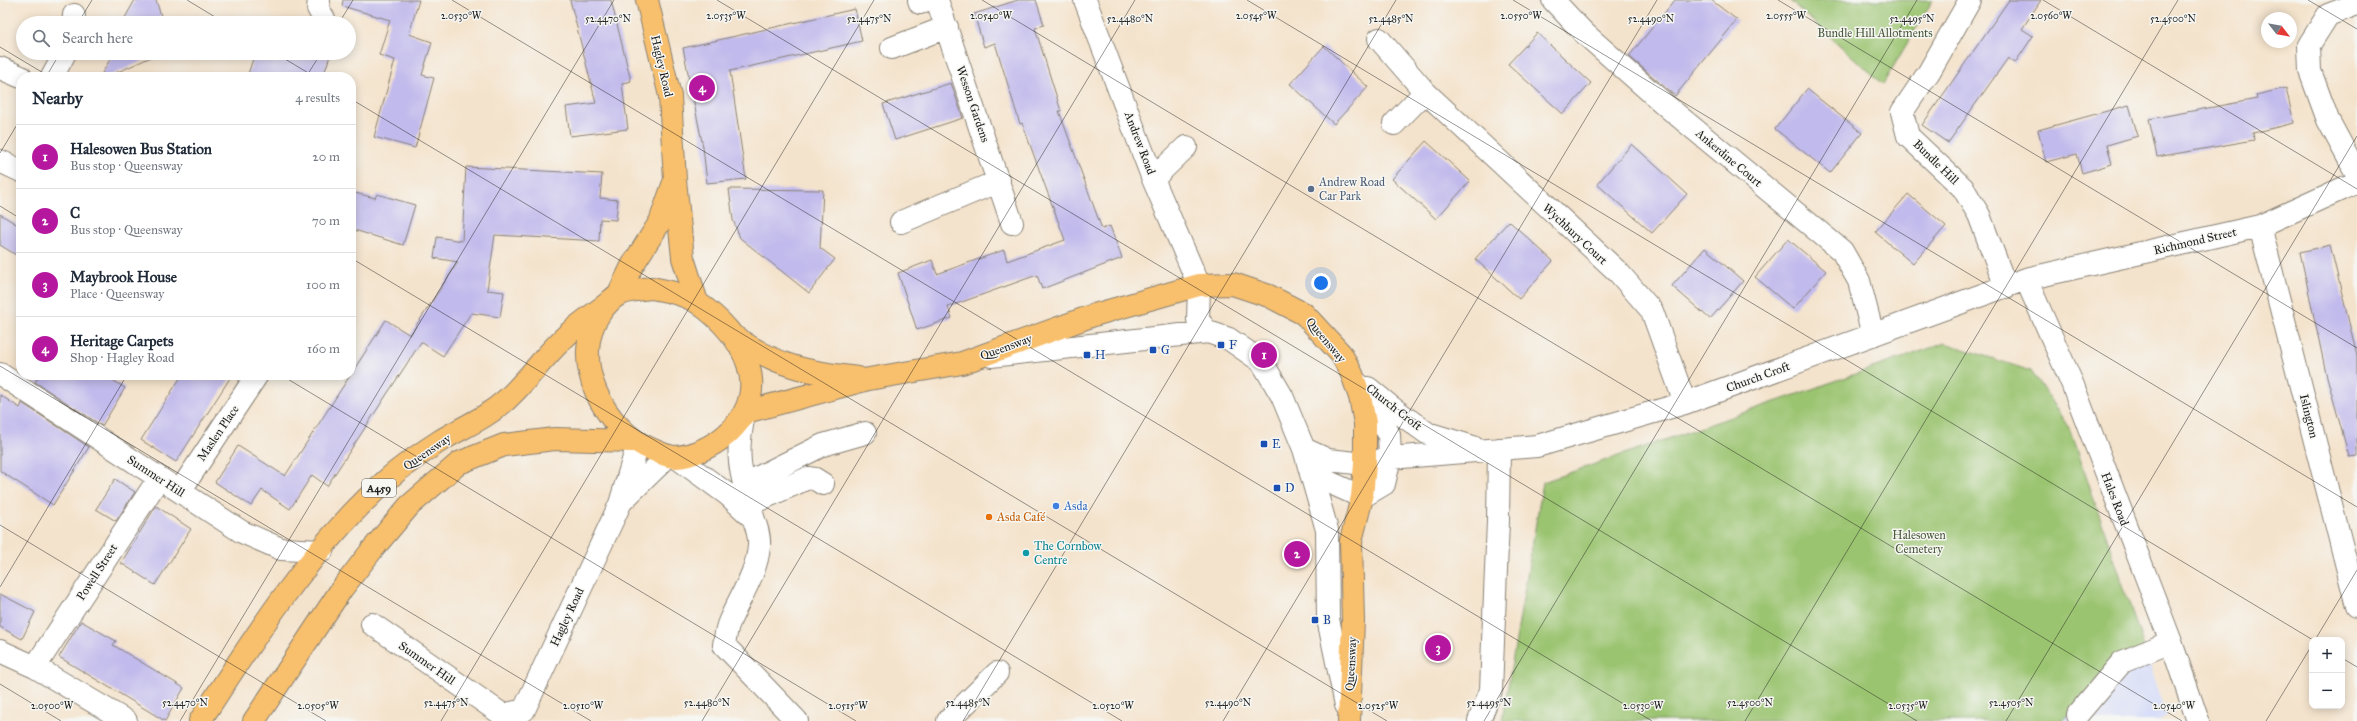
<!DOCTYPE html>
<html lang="en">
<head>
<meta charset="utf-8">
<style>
  :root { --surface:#fff; --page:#f6f6f7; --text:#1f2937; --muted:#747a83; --line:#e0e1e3; --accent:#b5179e }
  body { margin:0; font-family:"IM FELL Great Primer",serif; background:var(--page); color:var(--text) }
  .controls { position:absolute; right:12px; bottom:12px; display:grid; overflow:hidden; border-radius:8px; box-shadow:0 2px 10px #0003 }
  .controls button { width:36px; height:36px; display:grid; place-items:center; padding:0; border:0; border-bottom:1px solid var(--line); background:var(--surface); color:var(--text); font:20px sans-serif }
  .compass { position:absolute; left:2261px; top:12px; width:36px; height:36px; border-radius:50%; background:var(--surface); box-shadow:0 2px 10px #0003; rotate:121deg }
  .you { position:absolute; left:1321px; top:283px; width:14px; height:14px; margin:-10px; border:3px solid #fff; border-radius:50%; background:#1a73e8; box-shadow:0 0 0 6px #1a73e833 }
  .badge { display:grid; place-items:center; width:26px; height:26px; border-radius:50%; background:var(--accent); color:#fff; font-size:13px; font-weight:700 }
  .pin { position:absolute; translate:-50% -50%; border:2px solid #fff; box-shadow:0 1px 4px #0006 }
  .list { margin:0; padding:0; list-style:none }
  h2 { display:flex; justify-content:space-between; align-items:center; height:52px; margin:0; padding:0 16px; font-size:17px }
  h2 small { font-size:13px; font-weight:400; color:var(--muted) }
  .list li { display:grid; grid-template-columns:26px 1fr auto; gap:12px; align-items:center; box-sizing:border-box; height:64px; padding:0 16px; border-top:1px solid var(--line) }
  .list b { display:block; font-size:15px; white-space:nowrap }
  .list p { margin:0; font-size:13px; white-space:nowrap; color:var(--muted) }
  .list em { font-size:13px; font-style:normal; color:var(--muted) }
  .icon { flex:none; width:22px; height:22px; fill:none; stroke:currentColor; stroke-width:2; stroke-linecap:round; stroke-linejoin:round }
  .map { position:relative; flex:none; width:2357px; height:721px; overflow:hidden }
  .search { position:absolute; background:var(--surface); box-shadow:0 2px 10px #0003; left:16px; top:16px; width:340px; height:44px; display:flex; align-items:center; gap:10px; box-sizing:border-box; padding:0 14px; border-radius:22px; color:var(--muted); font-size:15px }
  .panel { position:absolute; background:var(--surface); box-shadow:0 2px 10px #0003; left:16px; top:72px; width:340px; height:308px; border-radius:16px }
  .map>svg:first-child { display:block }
  .built { fill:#d2d9f9 }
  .green { fill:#9bc471; stroke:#5c7046 }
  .building { fill:#c1baec }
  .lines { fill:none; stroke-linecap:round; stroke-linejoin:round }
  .minor-casing { stroke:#888074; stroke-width:24 }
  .major-casing { stroke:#888074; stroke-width:24 }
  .minor { stroke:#fff; stroke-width:22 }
  .major { stroke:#f8bf6c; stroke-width:22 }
  .ticks { fill:none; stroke:#1c1c1c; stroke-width:1; stroke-opacity:0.45 }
  .service-dot { fill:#5c6f8a; stroke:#f6f6f2; stroke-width:1.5 }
  .transit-dot { fill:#1a4fb4; stroke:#f6f6f2; stroke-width:1.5 }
  .shop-dot { fill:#3f7fe0; stroke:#f6f6f2; stroke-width:1.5 }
  .food-dot { fill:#e8710a; stroke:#f6f6f2; stroke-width:1.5 }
  .culture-dot { fill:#0f9aa8; stroke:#f6f6f2; stroke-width:1.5 }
  .labels { text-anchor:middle; stroke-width:3; stroke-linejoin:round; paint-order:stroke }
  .shield { fill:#f6f6f2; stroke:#5d5d5c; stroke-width:1 }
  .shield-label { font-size:11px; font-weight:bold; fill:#1c1c1c }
  .park-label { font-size:12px; fill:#48573a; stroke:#f6f6f2 }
  .street-label { font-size:12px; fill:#1c1c1c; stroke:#f6f6f2 }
  .service-label { font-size:12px; fill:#4e5e75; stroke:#f6f6f2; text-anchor:start }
  .transit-label { font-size:12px; fill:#164399; stroke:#f6f6f2; text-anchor:start }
  .shop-label { font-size:12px; fill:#366cbe; stroke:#f6f6f2; text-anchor:start }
  .food-label { font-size:12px; fill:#c56008; stroke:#f6f6f2; text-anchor:start }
  .culture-label { font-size:12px; fill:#0d838f; stroke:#f6f6f2; text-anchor:start }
  .ticks-label { font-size:10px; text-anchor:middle; fill:#1c1c1c; stroke:#f6f6f2; stroke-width:3; stroke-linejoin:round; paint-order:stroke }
</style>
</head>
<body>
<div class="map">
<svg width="2357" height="721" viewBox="0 0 2357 721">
  <rect width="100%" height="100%" fill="#f6f6f2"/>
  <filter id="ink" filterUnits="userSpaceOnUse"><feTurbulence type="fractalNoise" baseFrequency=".025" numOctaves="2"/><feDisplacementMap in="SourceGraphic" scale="8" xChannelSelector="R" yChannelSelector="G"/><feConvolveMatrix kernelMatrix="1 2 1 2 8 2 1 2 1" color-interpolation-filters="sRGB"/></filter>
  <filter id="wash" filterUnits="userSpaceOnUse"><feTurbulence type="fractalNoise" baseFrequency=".012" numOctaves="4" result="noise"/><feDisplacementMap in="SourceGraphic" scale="16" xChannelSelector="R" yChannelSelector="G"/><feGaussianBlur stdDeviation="0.9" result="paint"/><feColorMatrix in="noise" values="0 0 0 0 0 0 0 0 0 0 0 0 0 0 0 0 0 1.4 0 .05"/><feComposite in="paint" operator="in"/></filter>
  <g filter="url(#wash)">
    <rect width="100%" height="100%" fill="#f4e3cc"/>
    <!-- built -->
    <path class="built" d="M2144,647L2167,715L2159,721H2063Z"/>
    <!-- green -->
    <path class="green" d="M1789,0H1933L1883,84Z
      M1945,343L2031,371L2071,431L2144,647L2063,721H1502L1543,482Z"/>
    <g id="blocks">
      <!-- building -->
      <path class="building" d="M135,0H156L161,16L157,23H122Z
        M343,0H419L409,34L432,42L422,75L434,78L415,148L374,137L395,60L379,55L390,20L342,6Z
        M570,0H611L631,81L622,84L628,129L570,136L566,107L596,103Z
        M1018,0H1036L1044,25L1035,28L1061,111H1059L1102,229L1110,226L1122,258L1042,289L1037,275L948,307L952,318L917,330L898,273L932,260L937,274L1004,250L1007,261L1065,240L1022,123L1020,124L995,43L984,47L974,14Z
        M1675,0H1711L1737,20L1675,96L1629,56Z
        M2009,0H2041L2022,29L2033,36L2015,63L2008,58L1948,143L1922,125Z
        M855,9L862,41L730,71L746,179L707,183L703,147L683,48Z
        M1537,33L1591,83L1563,114L1508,64Z
        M1324,46L1368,87L1334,124L1290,84Z
        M160,53L107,77H100L112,56L107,53Z
        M255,53H331L323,77H247Z
        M951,83L963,118L895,140L883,104Z
        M2286,88L2294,123L2253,133L2254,140L2157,157L2149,119L2257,99L2256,95Z
        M1807,89L1862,133L1830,173L1775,129Z
        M2129,105L2138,136L2107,145L2112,164L2082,173L2077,154L2046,162L2038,130Z
        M1426,141L1470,181L1436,219L1392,179Z
        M1632,144L1687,194L1652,233L1597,184Z
        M466,167L602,174L600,198L618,200L616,220L600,219L599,241L495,235L487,290L504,292L500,317L471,313L443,356L421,342L327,486L312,475L290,509L262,490L251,506L215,482L238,446L285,476L386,320L410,335L458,262L434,258L437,237L462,241Z
        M729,189L823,190L820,248L835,259L809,293L740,238L733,220Z
        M351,192L375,198L377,194L415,205L403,245L351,229Z
        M1908,194L1946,226L1913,264L1875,232Z
        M0,214L21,227V258L0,245Z
        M1509,221L1553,261L1519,299L1475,259Z
        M1788,239L1826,271L1793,309L1755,277Z
        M2330,245L2357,355V456L2349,457L2326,373L2300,252Z
        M1705,248L1743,281L1710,319L1672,286Z
        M40,375H105L125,388L102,426L35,382Z
        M182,375H232L176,462L141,440Z
        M0,395L20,408L22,403L89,447L53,505L0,471Z
        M115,479L135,492L116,521L96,509Z
        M156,506L191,529L155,585L121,563Z
        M0,594L35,612L22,639L0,627Z
        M81,621L116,641L113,645L184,688L165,721L59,657Z"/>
    </g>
  </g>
  <g filter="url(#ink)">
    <use href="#blocks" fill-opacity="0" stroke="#888074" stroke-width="1"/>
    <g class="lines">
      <!-- minor casing -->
      <g class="minor-casing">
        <path id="minor" d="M319,0L318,8L326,23
          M919,0L920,3L926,0
          M937,0L1012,223
          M1085,0L1153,179L1199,285L1198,320L1208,332
          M1553,0L1584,33L1670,109L1842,251L1859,281L1873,335
          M1970,0L1929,72L1902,112L1908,136L1963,188L1979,215L2006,287
          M2357,4L2328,15L2309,45L2310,71L2328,120L2357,174
          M73,23L74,15
          M1379,39L1425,92L1619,273L1652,311L1685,403
          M892,48L947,27
          M0,68L21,77
          M52,77L65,53
          M1394,124L1425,92
          M0,161L21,171
          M1153,179L1186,147
          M901,222L999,181
          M2260,226L2357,606
          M2026,279L2072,383L2171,642L2198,721
          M991,356L1208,332L1229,339L1262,362L1282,396L1304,449L1327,530L1328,619L1346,705
          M0,374L242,532L281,549L322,551
          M1368,388L1391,407L1427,433L1473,447
          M744,416C734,458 742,477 753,517C756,527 760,534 759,546C757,574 738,599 728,625C726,631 725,639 724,645L797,721
          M1304,449L1328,460L1365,464L1390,458L1537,446L1685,403L2026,279L2260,226L2357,182
          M676,457L727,494L753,518
          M1311,474L1362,497L1384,484L1390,458L1389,434L1358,384
          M745,484L823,445L865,433
          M180,491L257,375
          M622,501L668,456
          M740,505L750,504L808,478L815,479L823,484
          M372,624L503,715L524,710L620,504L638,444
          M0,651L35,667L126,721
          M35,667L159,478
          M2078,714L2122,662L2171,642
          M948,721L997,673
          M1479,721L1491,690L1498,521L1499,449"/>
      </g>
      <!-- major casing -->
      <g class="major-casing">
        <path id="major" d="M647,0L670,96L675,180L683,258L697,302
          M652,288C667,291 685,294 698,303C744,335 776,391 726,435C713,446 693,456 676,457C668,457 661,453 653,450C604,431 568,360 600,313C605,306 611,298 620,294C630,290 641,289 652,288Z
          M618,295L632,266L660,222L673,185
          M735,337C778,367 807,372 858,378
          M746,412L869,379L962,363L1094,315L1199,285L1233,284L1269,296L1304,314L1341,354L1352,374L1360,397L1365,423V464L1362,497L1351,541L1353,620L1349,721
          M200,721C254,637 313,545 389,478C404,465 423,452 440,441C463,427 486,418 506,400C528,380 545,355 566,336C578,324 593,315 607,304
          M254,721L341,590L372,550L409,506L459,463L504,445L555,439L633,441"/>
      </g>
      <!-- minor -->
      <use href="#minor" class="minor"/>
      <!-- major -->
      <use href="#major" class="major"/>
    </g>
  </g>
  <!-- ticks -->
  <path class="ticks" d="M187,0L225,23M452,0L1652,721M717,0L1917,721M982,0L2182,721M1247,0L2313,640M1513,0L2357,507M1778,0L2357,348M2043,0L2357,189M2308,0L2357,29M78,23L92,0M339,23L353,0M0,47L50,77M275,53L315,77M46,77L60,53M306,77L321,53M351,99L1387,721M0,153L21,118M0,206L21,219M351,258L1122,721M0,366L591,721M281,375L856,721M0,525L326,721M0,587L127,375M2315,640L2357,570M2342,658L2357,667M0,684L61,721M180,721L614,0M441,721L874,0M702,721L1135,0M963,721L1396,0M1223,721L1657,0M1484,721L1917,0M1745,721L2178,0M2006,721L2357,136M2266,721L2312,645"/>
  <!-- markers -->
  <circle class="service-dot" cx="1311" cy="189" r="4"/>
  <g class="transit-dot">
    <rect x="1217" y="341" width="8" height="8" rx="2"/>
    <rect x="1149" y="346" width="8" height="8" rx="2"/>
    <rect x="1083" y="351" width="8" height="8" rx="2"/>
    <rect x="1260" y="440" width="8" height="8" rx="2"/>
    <rect x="1273" y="484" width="8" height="8" rx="2"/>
    <rect x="1311" y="616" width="8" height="8" rx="2"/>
  </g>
  <circle class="shop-dot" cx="1056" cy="506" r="4"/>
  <circle class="food-dot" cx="989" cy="517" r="4"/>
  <circle class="culture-dot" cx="1026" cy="553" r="4"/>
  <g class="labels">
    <!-- shield labels -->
    <rect class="shield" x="362" y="479" width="34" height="18" rx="3"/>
    <g class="shield-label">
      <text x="379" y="492">A459</text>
    </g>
    <!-- park labels -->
    <g class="park-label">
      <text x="1875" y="37">Bundle Hill Allotments</text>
      <text x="1919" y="539">Halesowen<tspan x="1919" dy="14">Cemetery</tspan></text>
    </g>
    <!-- street labels -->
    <g class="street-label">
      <text transform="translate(662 66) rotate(77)" y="4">Hagley Road</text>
      <text transform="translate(973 104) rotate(71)" y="4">Wesson Gardens</text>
      <text transform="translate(1140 143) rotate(69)" y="4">Andrew Road</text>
      <text transform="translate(1729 158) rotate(40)" y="4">Ankerdine Court</text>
      <text transform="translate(1936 162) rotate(44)" y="4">Bundle Hill</text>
      <text transform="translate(1575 234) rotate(43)" y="4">Wychbury Court</text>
      <text transform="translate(2195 241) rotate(-13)" y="4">Richmond Street</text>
      <text transform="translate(1326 340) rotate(50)" y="4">Queensway</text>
      <text transform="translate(1006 347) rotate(-20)" y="4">Queensway</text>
      <text transform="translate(1758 377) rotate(-20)" y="4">Church Croft</text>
      <text transform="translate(1394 407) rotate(38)" y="4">Church Croft</text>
      <text transform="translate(2309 416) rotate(76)" y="4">Islington</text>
      <text transform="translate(218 433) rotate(-56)" y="4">Maslen Place</text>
      <text transform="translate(427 452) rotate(-34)" y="4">Queensway</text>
      <text transform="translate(156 476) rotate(33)" y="4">Summer Hill</text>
      <text transform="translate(2115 499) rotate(69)" y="4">Hales Road</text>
      <text transform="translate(97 572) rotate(-57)" y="4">Powell Street</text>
      <text transform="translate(567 617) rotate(-65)" y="4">Hagley Road</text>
      <text transform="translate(427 663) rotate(35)" y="4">Summer Hill</text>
      <text transform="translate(1351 664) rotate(-87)" y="4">Queensway</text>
    </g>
    <!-- service labels -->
    <g class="service-label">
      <text x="1319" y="186">Andrew Road<tspan x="1319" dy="14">Car Park</tspan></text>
    </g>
    <!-- transit labels -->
    <g class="transit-label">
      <text x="1229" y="349">F</text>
      <text x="1161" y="354">G</text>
      <text x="1095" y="359">H</text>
      <text x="1272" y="448">E</text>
      <text x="1285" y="492">D</text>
      <text x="1323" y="624">B</text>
    </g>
    <!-- shop labels -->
    <g class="shop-label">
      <text x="1064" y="510">Asda</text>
    </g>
    <!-- food labels -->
    <g class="food-label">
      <text x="997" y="521">Asda Café</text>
    </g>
    <!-- culture labels -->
    <g class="culture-label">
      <text x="1034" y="550">The Cornbow<tspan x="1034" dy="14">Centre</tspan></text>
    </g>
  </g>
  <g class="ticks-label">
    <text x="461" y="19">2.0530°W</text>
    <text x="726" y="19">2.0535°W</text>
    <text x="991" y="19">2.0540°W</text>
    <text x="1256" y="19">2.0545°W</text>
    <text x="1521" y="19">2.0550°W</text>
    <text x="1786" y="19">2.0555°W</text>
    <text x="2051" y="19">2.0560°W</text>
    <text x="1391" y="22">52.4485°N</text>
    <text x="608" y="22">52.4470°N</text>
    <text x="869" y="22">52.4475°N</text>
    <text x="1130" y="22">52.4480°N</text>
    <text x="1651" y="22">52.4490°N</text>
    <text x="1912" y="22">52.4495°N</text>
    <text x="2173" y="22">52.4500°N</text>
    <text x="185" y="706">52.4470°N</text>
    <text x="446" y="706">52.4475°N</text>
    <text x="707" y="706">52.4480°N</text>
    <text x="968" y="706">52.4485°N</text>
    <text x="1228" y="706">52.4490°N</text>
    <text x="1489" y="706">52.4495°N</text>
    <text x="1750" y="706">52.4500°N</text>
    <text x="2011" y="706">52.4505°N</text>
    <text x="52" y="709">2.0500°W</text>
    <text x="318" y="709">2.0505°W</text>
    <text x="583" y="709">2.0510°W</text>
    <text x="848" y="709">2.0515°W</text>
    <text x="1113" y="709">2.0520°W</text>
    <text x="1378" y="709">2.0525°W</text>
    <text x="1643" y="709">2.0530°W</text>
    <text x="1908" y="709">2.0535°W</text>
    <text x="2174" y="709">2.0540°W</text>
  </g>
</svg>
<div class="controls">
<button>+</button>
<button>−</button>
</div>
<svg class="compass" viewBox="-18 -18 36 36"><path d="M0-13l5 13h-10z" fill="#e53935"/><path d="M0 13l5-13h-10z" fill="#747a83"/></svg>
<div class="you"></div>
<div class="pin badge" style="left:1264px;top:355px">1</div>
<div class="pin badge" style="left:1297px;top:554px">2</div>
<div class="pin badge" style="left:1438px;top:648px">3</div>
<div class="pin badge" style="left:702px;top:88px">4</div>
<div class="search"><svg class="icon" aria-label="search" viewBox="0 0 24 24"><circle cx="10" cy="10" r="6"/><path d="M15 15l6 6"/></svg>Search here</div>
<section class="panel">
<h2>Nearby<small>4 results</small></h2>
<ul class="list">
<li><span class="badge">1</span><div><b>Halesowen Bus Station</b><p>Bus stop · Queensway</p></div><em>20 m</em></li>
<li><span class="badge">2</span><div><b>C</b><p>Bus stop · Queensway</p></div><em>70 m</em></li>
<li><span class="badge">3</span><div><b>Maybrook House</b><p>Place · Queensway</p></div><em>100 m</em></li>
<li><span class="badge">4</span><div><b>Heritage Carpets</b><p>Shop · Hagley Road</p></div><em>160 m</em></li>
</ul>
</section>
</div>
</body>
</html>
